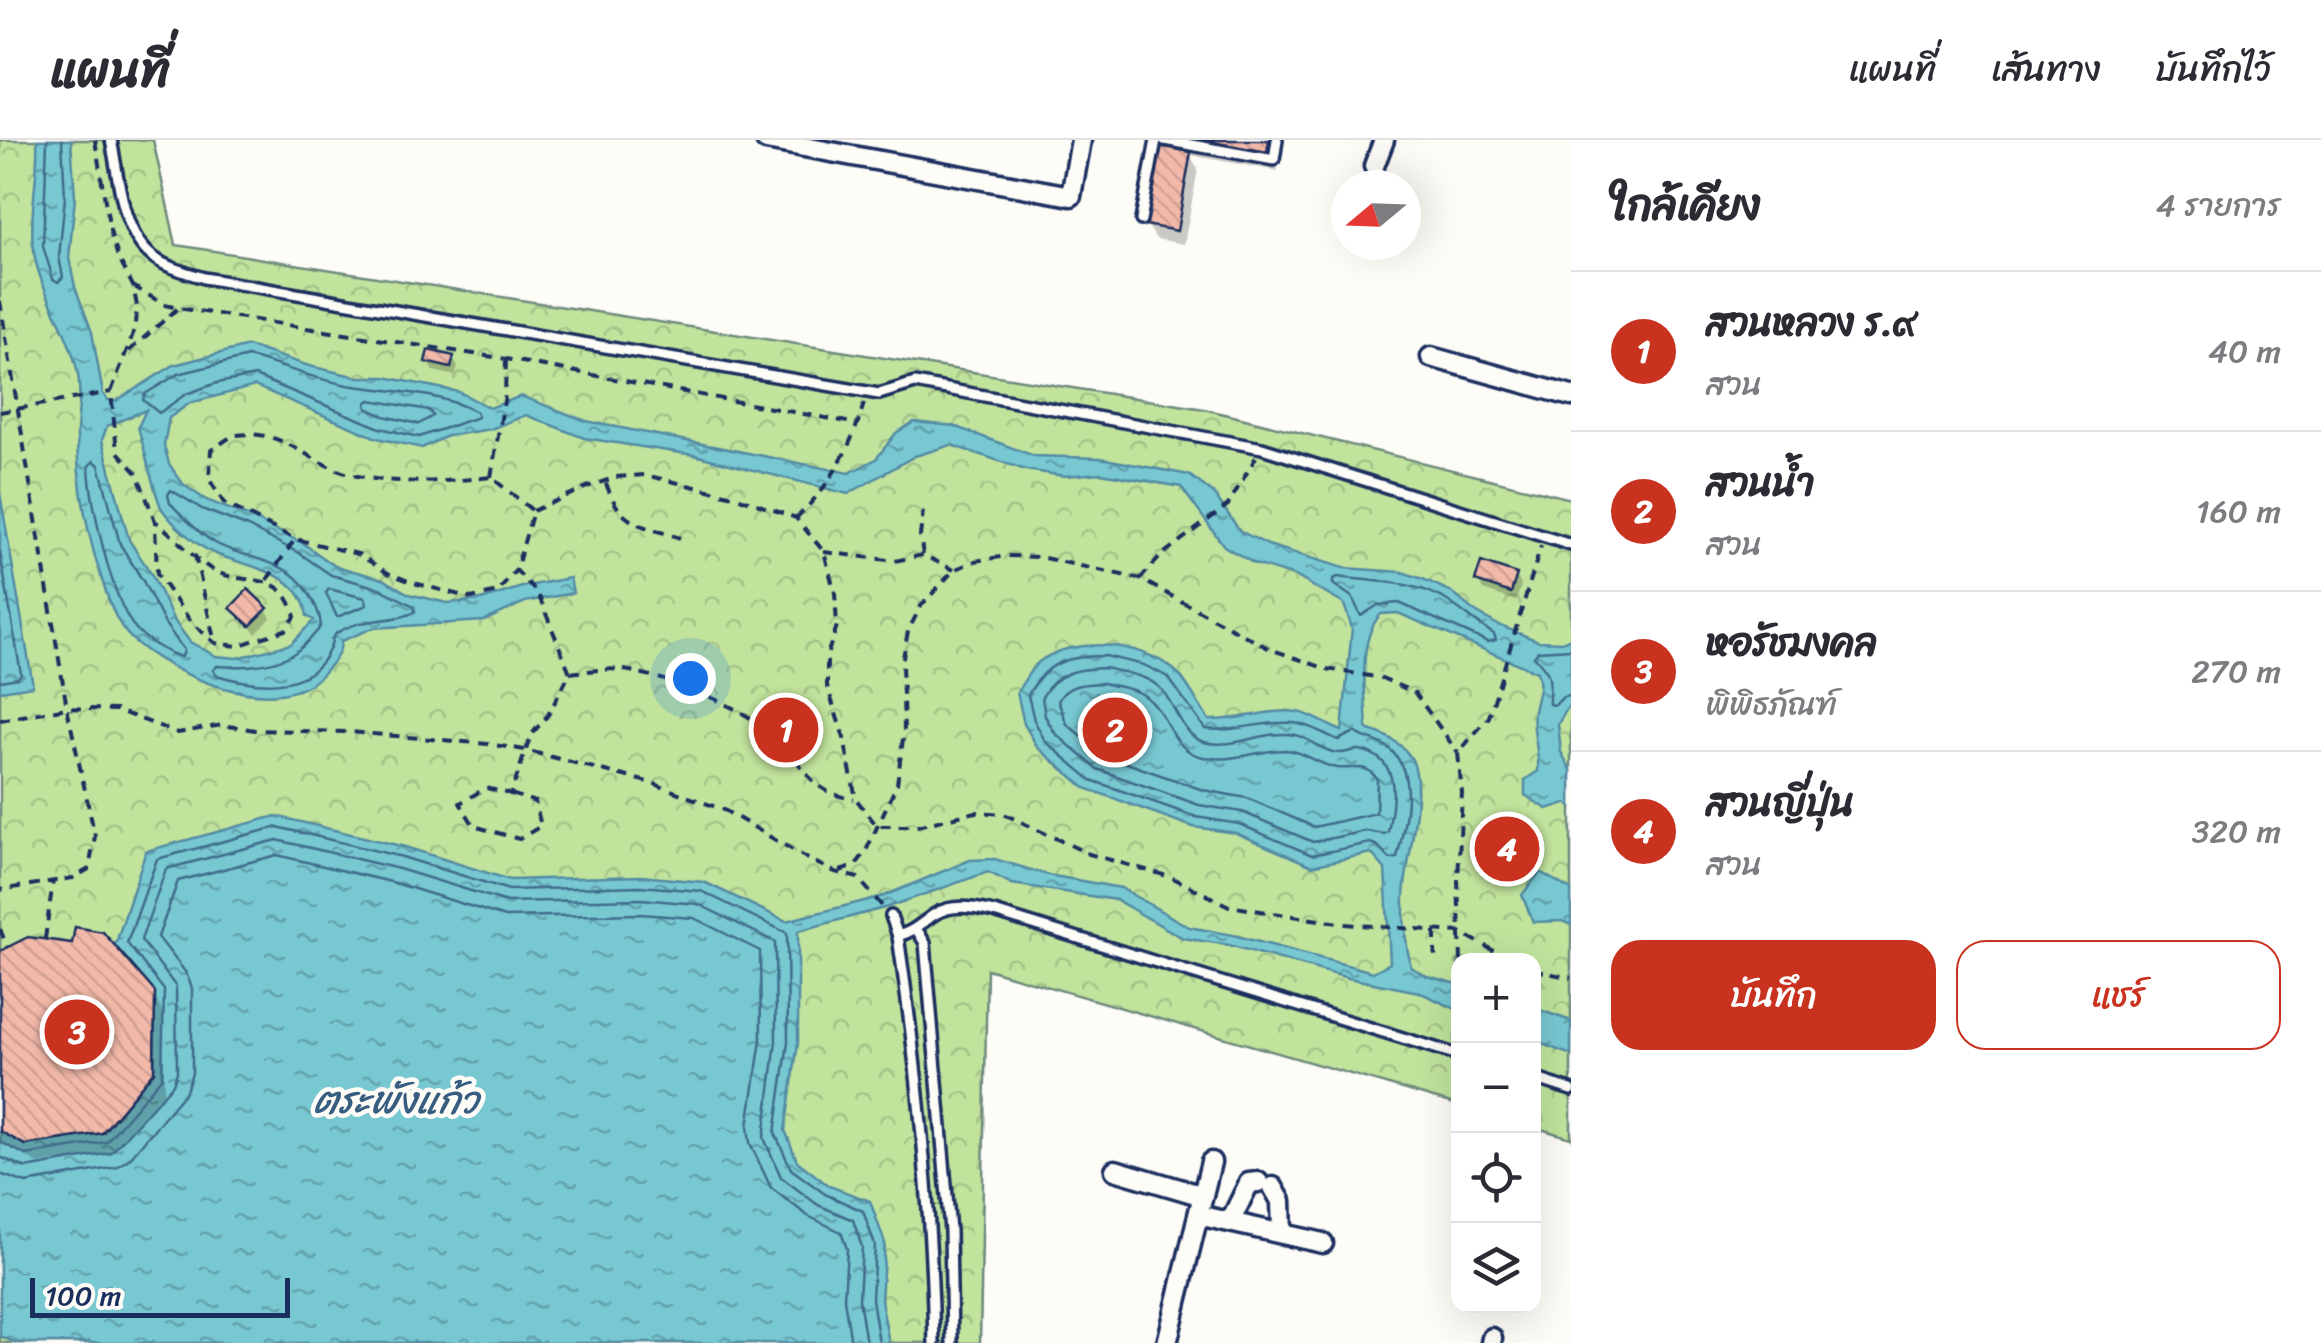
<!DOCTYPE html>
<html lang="th">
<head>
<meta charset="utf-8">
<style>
  :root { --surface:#fff; --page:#f2f2f3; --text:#2b2b33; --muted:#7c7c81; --line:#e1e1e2; --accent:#c8321e }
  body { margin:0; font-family:Sriracha,"Playpen Sans Thai",sans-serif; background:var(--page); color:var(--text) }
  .controls { position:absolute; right:30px; bottom:30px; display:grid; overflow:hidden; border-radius:20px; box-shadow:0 10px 40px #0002 }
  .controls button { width:90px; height:90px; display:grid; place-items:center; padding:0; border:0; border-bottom:2px solid var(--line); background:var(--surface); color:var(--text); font:50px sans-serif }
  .compass { position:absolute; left:1331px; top:30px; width:90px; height:90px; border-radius:50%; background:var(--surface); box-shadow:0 10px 40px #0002; rotate:251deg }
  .scale { position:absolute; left:30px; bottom:25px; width:260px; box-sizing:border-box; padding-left:10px; border:5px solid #1b2f5e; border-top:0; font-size:28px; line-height:35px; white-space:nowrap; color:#1b2f5e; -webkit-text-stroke:8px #fdfcf7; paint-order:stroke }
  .you { position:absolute; left:690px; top:538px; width:35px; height:35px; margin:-25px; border:8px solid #fff; border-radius:50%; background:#1a73e8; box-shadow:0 0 0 15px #1a73e833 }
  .badge { display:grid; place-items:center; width:65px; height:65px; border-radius:50%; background:var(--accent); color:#fff; font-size:32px; font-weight:700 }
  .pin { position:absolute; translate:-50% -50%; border:5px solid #fff; box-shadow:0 2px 10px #0006 }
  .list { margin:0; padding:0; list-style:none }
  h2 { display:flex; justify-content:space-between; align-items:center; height:130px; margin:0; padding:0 40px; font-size:42px }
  h2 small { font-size:32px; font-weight:400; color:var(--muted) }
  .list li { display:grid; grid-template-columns:65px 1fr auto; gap:30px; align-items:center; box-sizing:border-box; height:160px; padding:0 40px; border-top:2px solid var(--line) }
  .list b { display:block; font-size:38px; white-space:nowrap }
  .list p { margin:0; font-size:32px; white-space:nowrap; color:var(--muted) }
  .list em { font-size:32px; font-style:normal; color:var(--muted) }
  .actions { display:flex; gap:20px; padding:30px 40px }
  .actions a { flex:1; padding:22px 0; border:2px solid var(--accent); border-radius:30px; text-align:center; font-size:35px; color:var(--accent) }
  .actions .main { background:var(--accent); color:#fff }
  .icon { flex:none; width:55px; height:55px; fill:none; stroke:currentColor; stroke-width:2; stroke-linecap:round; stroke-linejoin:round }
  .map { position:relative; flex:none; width:1571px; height:1203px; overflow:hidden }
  header { display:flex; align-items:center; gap:60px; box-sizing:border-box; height:140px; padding:0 50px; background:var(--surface); border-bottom:2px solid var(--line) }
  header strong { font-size:48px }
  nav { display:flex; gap:55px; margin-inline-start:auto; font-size:35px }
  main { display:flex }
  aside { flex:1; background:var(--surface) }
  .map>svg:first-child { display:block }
  .forest { fill:url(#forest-crowns); stroke:#6e897d; stroke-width:2.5 }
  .water { fill:url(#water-ripples); stroke:#538ba4; stroke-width:2.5; fill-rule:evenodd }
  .shadow { fill:#0003 }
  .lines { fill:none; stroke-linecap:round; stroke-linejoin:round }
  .shore { stroke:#406c8c; stroke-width:2.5 }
  .building { fill:url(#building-back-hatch); stroke:#1b2f5e; stroke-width:2.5 }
  .service-casing { stroke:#1b2f5e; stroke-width:16 }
  .minor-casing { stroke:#1b2f5e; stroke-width:25 }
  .path { stroke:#1b2f5e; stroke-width:4; stroke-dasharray:10 8; stroke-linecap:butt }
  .service { stroke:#fdfcf7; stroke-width:9 }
  .minor { stroke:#fdfcf7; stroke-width:18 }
  .labels { text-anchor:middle; stroke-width:9; stroke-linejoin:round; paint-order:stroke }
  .water-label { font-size:38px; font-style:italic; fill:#375d81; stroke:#fdfcf7 }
</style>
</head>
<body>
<header>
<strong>แผนที่</strong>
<nav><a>แผนที่</a><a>เส้นทาง</a><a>บันทึกไว้</a></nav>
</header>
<main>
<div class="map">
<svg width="1571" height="1203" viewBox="0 0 1571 1203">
  <defs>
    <pattern id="forest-crowns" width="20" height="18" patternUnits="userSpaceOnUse" patternTransform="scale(2.5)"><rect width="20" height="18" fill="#c1e39c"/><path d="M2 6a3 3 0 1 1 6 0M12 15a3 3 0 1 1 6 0" fill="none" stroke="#a5c389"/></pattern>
    <pattern id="water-ripples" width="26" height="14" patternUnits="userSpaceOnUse" patternTransform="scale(2.5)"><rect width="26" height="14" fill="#78c8d2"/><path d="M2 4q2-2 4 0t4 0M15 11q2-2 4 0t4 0" fill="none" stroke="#62a3ae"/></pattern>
    <pattern id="building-back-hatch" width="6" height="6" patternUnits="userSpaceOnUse" patternTransform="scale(2.5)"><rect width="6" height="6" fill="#f2b9a9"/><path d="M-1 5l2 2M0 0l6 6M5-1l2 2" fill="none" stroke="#cf9f94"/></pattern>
  </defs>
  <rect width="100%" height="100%" fill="#fdfcf7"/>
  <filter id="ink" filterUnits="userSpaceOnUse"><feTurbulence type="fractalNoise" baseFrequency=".01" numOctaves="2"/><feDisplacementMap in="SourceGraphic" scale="20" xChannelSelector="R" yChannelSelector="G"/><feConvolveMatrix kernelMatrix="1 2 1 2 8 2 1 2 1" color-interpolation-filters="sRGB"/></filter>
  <g filter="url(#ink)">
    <!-- forest -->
    <path class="forest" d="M0,0H153L176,105L1204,269L1571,359V998L1534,987V821H1458V965L987,829L980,1203H0Z"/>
    <!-- water -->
    <path class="water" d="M37,0H71L75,57L69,118L75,147L92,192L103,254L108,260L116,261L174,225L248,206L309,226L358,237H385L459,252L490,268L521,256L586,281L849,333L876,319L896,293L914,282L954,286L1034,316L1100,318L1189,335L1214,354L1240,391L1268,405L1344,428L1402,432L1423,439L1450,451L1474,471L1496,484L1538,501L1562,502L1571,498V562L1558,584L1561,612L1571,630V666L1566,663L1547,669L1525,655V640L1538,631C1540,611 1531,592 1534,572C1536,556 1543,548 1537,532L1398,473L1381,474C1356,501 1366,554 1367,589C1385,595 1400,601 1411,618C1428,647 1405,723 1404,757C1403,780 1406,805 1411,827L1427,836L1458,844V870L1419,852L1348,838L1229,805L1183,798L1116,760L1012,744L988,732L888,767L798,791V903L785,990L797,1021L829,1046L870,1061L885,1103L881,1160L889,1203H16L0,1196V991L25,1005L103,993L154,931L155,853L115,806L146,711L276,676L405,707L510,740L641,736L704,742L786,781L884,756L970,720L995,719L1048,735L1121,748L1189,787L1233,795L1373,832L1390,823L1385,729L1371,713L1312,726L1236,693L1193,687L1085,648L1038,608L1024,584L1017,552C1024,542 1031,527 1040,521C1075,496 1140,502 1173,529C1187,540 1198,565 1209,580C1238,581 1269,568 1298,572C1313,575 1328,586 1342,591L1352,488L1344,464L1295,436L1255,424L1224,406L1181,347L1101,333L1064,336L1026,330L951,305L915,316L848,354L694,315L584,298L526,275L491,289L447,296L422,308L377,298L255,246L190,263L169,278L164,305L169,324L184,345L206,360L250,377L304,404L335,426L383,439L409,454L447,463L481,460L522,447L570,438L573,453L525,462L484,481L373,488L341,501C341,515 333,522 323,533C280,583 171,536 131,498C119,487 111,467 106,452C89,403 77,346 77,295C77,274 82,256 78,235C70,190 38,151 33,106C29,73 39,35 37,0ZM146,270L138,287C143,303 156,360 162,369C173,385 198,407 216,414C250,428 302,432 307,476L314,480L291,504L237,518L216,516L190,502L173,479L152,435L129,400L102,300L107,286Z
      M0,353L33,546L0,551Z
      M1540,732L1571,750V785L1562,781L1533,782L1522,755Z
      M1534,868L1571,881V915L1534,901Z"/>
    <!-- shadow -->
    <path class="shadow" d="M1175,0H1282L1277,31L1190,15L1198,29L1184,104L1156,99L1147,84L1182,13Z
      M452,218L458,227L455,236L433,231L427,222Z
      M1516,436L1521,445L1516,461L1483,450L1478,441Z
      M234,468L266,469L271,478L256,494Z
      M0,814L153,854L164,875V952L113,1012L38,1024L0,1002Z"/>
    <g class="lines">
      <!-- shore -->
      <path class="shore" d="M47,0L43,106L53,139L58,142L63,137L59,117L65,57L62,0
        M248,217C284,226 318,241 354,246C395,252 438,252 476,272L478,277L419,297L380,288L255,236L217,243L186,254L159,273L143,260L145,254L178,234Z
        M370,260L429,270L433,276L419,284L384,276L367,268L366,263Z
        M94,321L99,325L120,404L143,441L165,484L184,510L182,517C168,514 147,501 136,489C112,463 90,362 89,326Z
        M171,350L202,369L246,386L299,413L331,435L379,448L414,466L415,472C394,483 367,476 340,491C329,496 334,502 329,510C309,554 253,546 216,535L213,530L217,526C245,528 284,526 304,505C321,487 325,489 316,467C294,416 259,425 217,404C199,394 184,377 170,363L168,355Z
        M0,412L21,534L18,538L0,541
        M1338,437C1374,442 1407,440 1441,457C1459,467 1475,483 1494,494L1496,500L1488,502L1399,463L1378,465L1361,476L1352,457L1333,444V439Z
        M329,449L365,458L367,465L337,477L326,453Z
        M1571,509L1538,511L1534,516C1556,540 1548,536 1549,564L1555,565L1563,557L1571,556
        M1105,516L1144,525L1168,537L1205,589C1236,593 1263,580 1293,583C1308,584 1324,594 1338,600L1355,592C1364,599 1375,600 1384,605C1420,627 1405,685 1397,718L1390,719L1378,706L1370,703L1312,715L1239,684L1196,677L1091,640L1045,601L1034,580L1028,555C1048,520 1067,517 1105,516Z
        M1104,528C1122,532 1148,535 1161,549C1175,564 1182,596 1204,602C1235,610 1265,589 1295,595C1310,598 1323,612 1338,613C1346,614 1352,609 1360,610C1402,619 1394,659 1388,692L1384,694L1366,691L1313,702L1242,672L1199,665L1097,629L1055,593L1045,576L1042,557C1056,532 1076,529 1104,528Z
        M1103,543C1117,547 1135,548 1146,557C1169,574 1171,611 1203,617C1232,623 1258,610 1286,610C1305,611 1319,626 1337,628C1355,630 1365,622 1377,639L1376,673L1314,687L1247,658L1203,650L1104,615L1067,584L1058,561C1067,543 1085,544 1103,543Z
        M0,1002L26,1015L106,1002L162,937L164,850L127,803L157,719L277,687L402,717L509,750L640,746L701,751L787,793L788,902L775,993L791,1029L825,1054L863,1071L875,1105L872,1159L879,1203
        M0,1017L26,1028L111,1013L173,944L177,932L176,847L141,800L166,729L277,700L399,729L507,762L640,759L698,764L775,802L776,901L764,998L781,1037L818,1065L853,1080L862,1107L859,1159L866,1203
        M0,1034L26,1043L117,1027L130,1018L186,951L192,933V848L186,833L158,797L178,741L277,715L395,743L505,777L640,774L694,778L760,811L761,900L748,986L750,1003L771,1048L808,1076L841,1092L847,1109L844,1159L851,1203"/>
    </g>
    <!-- building -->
    <path class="building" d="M1198,0H1269L1267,12Z
      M1159,6L1191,12L1177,91L1145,85Z
      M428,210L454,216L451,228L425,222Z
      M1481,422L1517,434L1511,453L1475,441Z
      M248,449L268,468L250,486L230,468Z
      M75,787L103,792L155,852L154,931L102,993L25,1005L0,991V811L28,797L72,803Z"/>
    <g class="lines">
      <!-- service casing -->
      <g class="service-casing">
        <path id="service" d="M111,0C119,36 121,93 153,117C167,128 188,133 204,138L879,254L915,243L1262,308L1571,405
          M1164,0L1274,20L1277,0
          M1141,80L1156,0
          M891,776L898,796C915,791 921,783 935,774C954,763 974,768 994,772L1458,915
          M917,790L925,803L950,1091L952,1203
          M898,796C918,931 931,1066 934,1203
          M1534,938L1571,950"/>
      </g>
      <!-- minor casing -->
      <g class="minor-casing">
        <path id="minor" d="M766,0L1071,56L1081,0
          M1374,26L1384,0
          M1431,217L1571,256
          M1115,1030L1203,1056
          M1273,1047L1281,1061L1282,1094
          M1198,1075L1323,1103
          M1230,1082L1249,1043L1258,1042
          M1167,1203L1211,1022
          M1491,1203L1492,1198"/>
      </g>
      <!-- path -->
      <path class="path" d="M95,0L110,91L118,117L133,146L137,166L134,191L111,252L117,311L137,333L155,381L157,434L191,482L215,503L237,506L285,490L295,477C282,425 243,449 211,429C191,417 174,395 155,381
        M133,146L165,165L178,168L506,219L858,284
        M0,161L67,568L95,696L89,729L73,738L0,750
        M129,211L178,168
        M0,272L111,252
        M491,337L505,255L506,219
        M606,343C621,387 639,384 680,398
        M533,371L587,347L616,337L645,335L734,356L796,378L824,412L835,453L837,486L827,515V546L844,598L856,659L877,686H917L976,672L1004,674L1089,714L1171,737L1229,766L1344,784L1460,792L1512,821
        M796,378C830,347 852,306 864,263
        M824,412L895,421L923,415L954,430
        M195,415L215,503
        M923,415L920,396L923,371
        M1140,439L1163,414L1228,365L1256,317
        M267,440L295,399
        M570,533C588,531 607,528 624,530C669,537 739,565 773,594C805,621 804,652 854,659
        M0,580L67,568L116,570L178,593L222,585L255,590L350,592L488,604L525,610L655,644L726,671L808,719L835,732L858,738L883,767
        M511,654L535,662L541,686L519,699L474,686L460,663L486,648L511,654L531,595L548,575L570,533L538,454L516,430L533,371L491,337C447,342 397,345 353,335C312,326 284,288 237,295C229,296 219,306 211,310L209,339L224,363L295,399L358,414L388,433L414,443L471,458L498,452L516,430
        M840,731L855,726L865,713L897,644L904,591L902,523L908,491L921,466L954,430L975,421L1007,416L1040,417L1140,439L1270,509L1327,529L1382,538L1415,553L1458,613
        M0,789L7,807
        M1435,791V816
        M45,799L53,741
        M1461,821L1458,741L1462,653L1458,613L1489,577L1541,406
        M1534,830L1571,838
        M1455,903L1458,882"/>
      <!-- service -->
      <use href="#service" class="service"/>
      <!-- minor -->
      <use href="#minor" class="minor"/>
    </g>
  </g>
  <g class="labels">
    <!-- water labels -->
    <g class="water-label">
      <text x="396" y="973">ตระพังแก้ว</text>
    </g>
  </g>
</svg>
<div class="controls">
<button>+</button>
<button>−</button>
<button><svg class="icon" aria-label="locate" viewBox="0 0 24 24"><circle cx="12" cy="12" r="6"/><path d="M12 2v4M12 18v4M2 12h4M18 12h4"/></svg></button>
<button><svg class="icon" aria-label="layers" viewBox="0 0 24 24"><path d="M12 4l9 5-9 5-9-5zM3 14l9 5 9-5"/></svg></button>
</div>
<svg class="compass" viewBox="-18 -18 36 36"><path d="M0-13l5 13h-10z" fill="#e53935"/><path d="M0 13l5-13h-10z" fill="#7c7c81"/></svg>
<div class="scale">100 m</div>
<div class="you"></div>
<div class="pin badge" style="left:786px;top:590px">1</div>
<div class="pin badge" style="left:1115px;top:590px">2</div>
<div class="pin badge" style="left:77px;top:892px">3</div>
<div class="pin badge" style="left:1507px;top:709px">4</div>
</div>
<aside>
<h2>ใกล้เคียง<small>4 รายการ</small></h2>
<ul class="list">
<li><span class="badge">1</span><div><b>สวนหลวง ร.๙</b><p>สวน</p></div><em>40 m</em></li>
<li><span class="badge">2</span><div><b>สวนน้ำ</b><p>สวน</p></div><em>160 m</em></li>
<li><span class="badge">3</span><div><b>หอรัชมงคล</b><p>พิพิธภัณฑ์</p></div><em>270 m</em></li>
<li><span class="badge">4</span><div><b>สวนญี่ปุ่น</b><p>สวน</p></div><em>320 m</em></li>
</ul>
<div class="actions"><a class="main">บันทึก</a><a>แชร์</a></div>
</aside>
</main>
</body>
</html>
